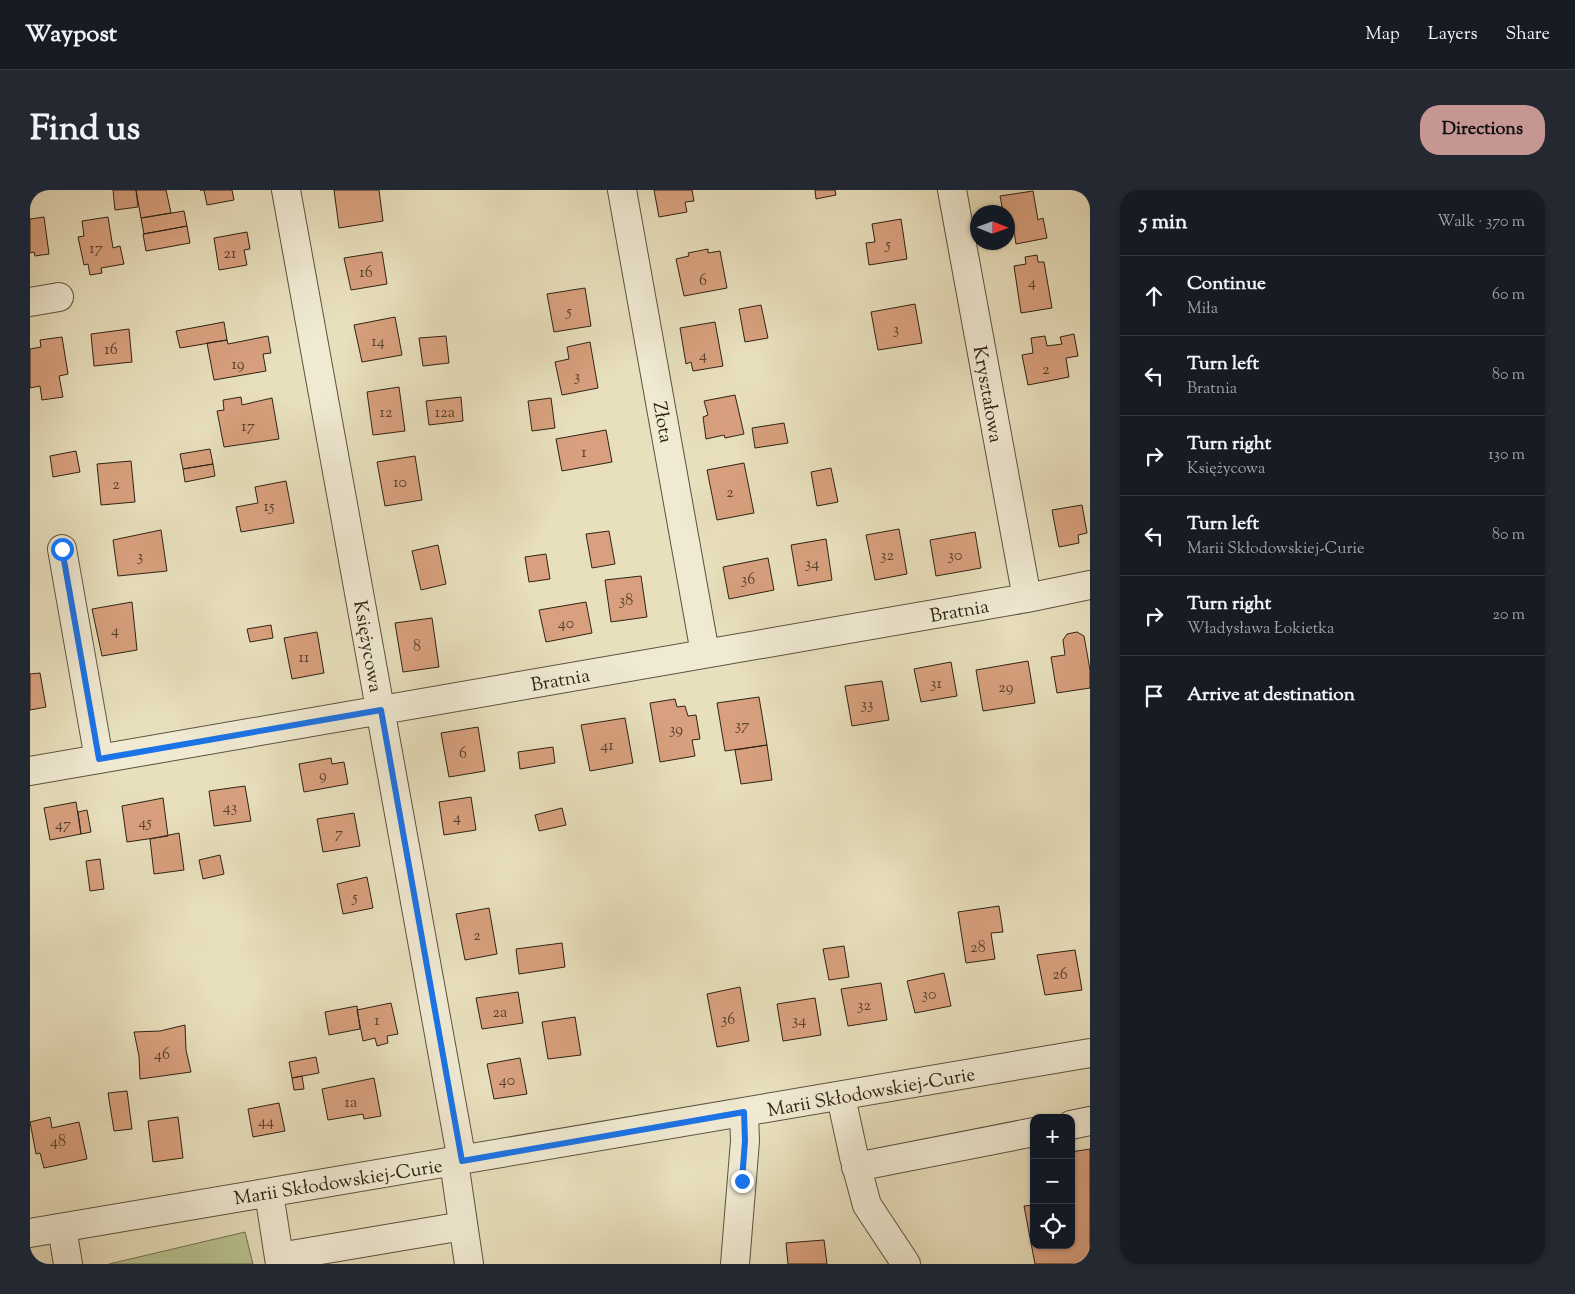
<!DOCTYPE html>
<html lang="en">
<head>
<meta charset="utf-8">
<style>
  :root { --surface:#171b24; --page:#242831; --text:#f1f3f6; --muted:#9ea1a6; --line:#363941; --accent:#c59692 }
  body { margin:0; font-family:"Sorts Mill Goudy",serif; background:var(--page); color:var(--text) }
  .controls { position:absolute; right:15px; bottom:15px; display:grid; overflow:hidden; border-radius:10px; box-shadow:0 1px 4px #0004 }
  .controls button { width:45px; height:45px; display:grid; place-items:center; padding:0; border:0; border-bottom:1px solid var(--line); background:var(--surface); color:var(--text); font:25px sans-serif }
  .compass { position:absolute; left:940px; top:15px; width:45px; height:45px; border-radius:50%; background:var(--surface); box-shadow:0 1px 4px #0004; rotate:91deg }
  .stop { position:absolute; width:15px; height:15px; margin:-11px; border:4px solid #1a73e8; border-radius:50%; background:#fff }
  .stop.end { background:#1a73e8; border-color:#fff; box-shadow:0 1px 5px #0008 }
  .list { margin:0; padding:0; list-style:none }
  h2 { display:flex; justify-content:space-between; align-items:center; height:65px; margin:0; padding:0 20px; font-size:21px }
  h2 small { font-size:16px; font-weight:400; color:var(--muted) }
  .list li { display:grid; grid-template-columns:32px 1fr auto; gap:15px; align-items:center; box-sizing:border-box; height:80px; padding:0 20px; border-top:1px solid var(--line) }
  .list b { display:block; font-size:19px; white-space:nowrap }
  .list p { margin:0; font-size:16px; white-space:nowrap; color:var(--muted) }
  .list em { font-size:16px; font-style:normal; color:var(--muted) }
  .icon { flex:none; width:28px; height:28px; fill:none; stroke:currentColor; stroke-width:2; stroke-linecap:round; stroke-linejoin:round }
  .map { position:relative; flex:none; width:1060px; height:1074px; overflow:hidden; border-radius:20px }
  header { display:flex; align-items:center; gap:30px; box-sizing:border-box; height:70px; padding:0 25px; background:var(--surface); border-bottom:1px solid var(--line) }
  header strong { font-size:24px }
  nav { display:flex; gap:28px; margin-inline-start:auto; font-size:18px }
  .intro { display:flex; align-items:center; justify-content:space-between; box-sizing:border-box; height:120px; padding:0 30px }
  h1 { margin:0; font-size:35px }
  .button { padding:12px 22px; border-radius:20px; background:var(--accent); color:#111; font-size:18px; font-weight:700 }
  main { display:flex; gap:30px; padding:0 30px }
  aside { flex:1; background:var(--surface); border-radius:20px; box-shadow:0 1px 4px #0004 }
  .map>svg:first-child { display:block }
  .green { fill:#b8c18f; stroke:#737252 }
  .building { fill:#d8a07e; stroke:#2e2315 }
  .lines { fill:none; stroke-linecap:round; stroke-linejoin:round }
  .minor-casing { stroke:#5c523f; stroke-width:30 }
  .minor { stroke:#f0ead3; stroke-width:28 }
  .route { stroke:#1a73e8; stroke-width:6 }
  .labels { text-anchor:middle; stroke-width:5; stroke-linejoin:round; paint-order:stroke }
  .number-label { font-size:16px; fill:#58422f }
  .street-label { font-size:19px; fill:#2e2315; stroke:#f0ead3 }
</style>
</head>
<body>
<header>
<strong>Waypost</strong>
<nav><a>Map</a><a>Layers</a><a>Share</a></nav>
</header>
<div class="intro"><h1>Find us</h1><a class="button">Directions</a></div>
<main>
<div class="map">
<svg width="1060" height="1074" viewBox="0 0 1060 1074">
  <rect width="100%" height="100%" fill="#e8dfbc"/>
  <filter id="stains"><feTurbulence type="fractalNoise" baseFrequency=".004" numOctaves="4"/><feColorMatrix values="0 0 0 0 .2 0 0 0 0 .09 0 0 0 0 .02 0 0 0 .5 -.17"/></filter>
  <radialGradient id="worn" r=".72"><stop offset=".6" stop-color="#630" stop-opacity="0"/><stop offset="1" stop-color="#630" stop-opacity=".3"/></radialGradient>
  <!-- green -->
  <path class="green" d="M215,1042L223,1074H79Z"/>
  <!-- building -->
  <path class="building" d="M83,0H106L108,17L85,20Z
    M106,0H136L141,23L111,28Z
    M170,0H202L204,10L177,15L174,0Z
    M304,0H349L353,31L309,38Z
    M624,0H662L664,11L655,12L657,22L629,27Z
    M785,0H805L806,5L786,9Z
    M1003,1L1008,30L1013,28L1017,48L986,54L983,34L978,35V22H973L970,6Z
    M154,21L157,36L114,44L111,28Z
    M14,27L19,64L5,66L4,62L0,63V29Z
    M78,27L83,58L90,56L94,74L71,78L72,83L60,85L58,74L54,75L48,47L54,46L52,31Z
    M871,29L877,69L839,75L836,53L845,52L842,34Z
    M157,36L160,53L116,61L113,44Z
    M217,42L220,59L214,60L217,75L189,80L184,48Z
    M678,59V63L690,61L697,98L654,106L646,69L659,66L658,63Z
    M352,62L357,94L321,100L314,68Z
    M1007,65L1008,72H1014L1022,118L991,123L984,76L996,74L995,67Z
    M555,98L561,136L524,142L517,104Z
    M885,114L892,153L848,160L841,122Z
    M731,115L738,148L715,152L709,119Z
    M365,127L372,165L332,172L324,135Z
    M194,132L197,150L150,158L146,141Z
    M685,132L693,176L663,181L661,172L656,174L650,138Z
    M99,139L102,172L64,176L61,144Z
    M1044,144L1048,166L1036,168L1039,187L998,195L992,165L1003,163L1001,148L1015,146L1017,156L1032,154L1030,147Z
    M238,146L241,163L233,164L236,181L184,190L177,153L197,150L198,154Z
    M416,146L419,173L393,176L389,148Z
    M32,147L38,184L29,186L33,207L12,210L10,196L0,198V159L11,157L10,150Z
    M560,152L568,198L532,205L525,172L539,169L537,157Z
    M369,197L375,241L343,245L337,202Z
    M705,205L714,244L695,248L694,245L676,249L673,227L678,225L674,211Z
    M211,207L212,215L242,208L249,249L194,257L187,221L194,220L193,210Z
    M431,207L433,231L399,235L396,211Z
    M521,208L525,238L502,241L498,211Z
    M754,233L758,253L725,258L722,238Z
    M576,240L582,272L532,281L526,249Z
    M180,259L183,274L153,279L150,264Z
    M46,261L50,282L23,287L20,266Z
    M385,266L392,310L355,316L347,272Z
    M101,271L105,312L71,315L67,274Z
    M714,273L724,323L687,330L677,280Z
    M183,274L185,286L155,292L153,279Z
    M801,278L808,312L787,316L781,282Z
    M256,291L264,333L211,342L206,317L228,313L225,297Z
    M1052,315L1057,343L1048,345L1049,353L1029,357L1022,320Z
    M869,339L877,384L845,390L836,345Z
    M131,340L137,381L88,386L83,350Z
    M579,341L585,374L562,378L556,344Z
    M945,342L951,378L906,386L900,350Z
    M796,349L802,390L768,396L761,355Z
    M408,355L416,394L391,400L382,361Z
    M516,364L520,389L499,392L495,367Z
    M738,368L744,400L699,409L693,377Z
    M611,386L617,427L581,432L575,390Z
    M102,412L107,460L72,466L62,419Z
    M556,412L562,443L516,452L509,420Z
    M402,428L409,477L373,482L365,433Z
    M241,435L243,448L220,452L217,439Z
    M287,442L294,483L262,489L254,448Z
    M1047,442L1054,446L1060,480V498L1027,503L1021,467L1035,465L1033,450L1037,444Z
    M998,471L1005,513L953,521L946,480Z
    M921,472L927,506L891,512L884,479Z
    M10,483L16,517L0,520V484Z
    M852,491L859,530L822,536L815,496Z
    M729,507L737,555L695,561L687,513Z
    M645,509L647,517L655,516L658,526L666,525L670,549L662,550L665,566L630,572L620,513Z
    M595,528L603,573L560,581L551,535Z
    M448,537L455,581L419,587L411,543Z
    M737,555L742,590L711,594L705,560Z
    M523,557L525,573L490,579L488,562Z
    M301,568L302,574L314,572L318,594L274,602L269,574Z
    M215,596L221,631L184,636L179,601Z
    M441,607L446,640L414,645L409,612Z
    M133,608L138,646L97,652L92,616Z
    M46,612L51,644L20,650L14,618Z
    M532,618L536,635L509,641L505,625Z
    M57,620L61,642L51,644L48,622Z
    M324,623L330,656L293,662L287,629Z
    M149,643L154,680L124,684L120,649Z
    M190,665L194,684L173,689L169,670Z
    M70,669L74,699L60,701L56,671Z
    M337,687L343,718L313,724L307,694Z
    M969,716L973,742L961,743L965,769L936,773L928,722Z
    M459,718L467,764L435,770L426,724Z
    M532,753L535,777L489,784L486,759Z
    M814,756L819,787L799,790L793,759Z
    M1045,760L1052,800L1015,805L1007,765Z
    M914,783L921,816L885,823L877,791Z
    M851,793L857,830L818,836L811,799Z
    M710,797L719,851L687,857L677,804Z
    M488,802L493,833L452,839L446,808Z
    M785,808L791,845L753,851L747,814Z
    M361,813L368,844L357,846L358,853L347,856L345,848L333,851L327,820Z
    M327,816L330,839L299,845L295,822Z
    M545,827L551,865L518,869L512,832Z
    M155,835L156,860L161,882L110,889L109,866L104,842L130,841Z
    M286,867L289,883L262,888L259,872Z
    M490,868L497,904L464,909L457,874Z
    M272,886L274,899L264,900L262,888Z
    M344,888L351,926L334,929L333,924L298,930L292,899Z
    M97,901L102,939L84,941L78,903Z
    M249,913L255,941L223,947L218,919Z
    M20,927L22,938L49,932L57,969L14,978L10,963L6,964L0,932Z
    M148,927L153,968L123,972L118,931Z
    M1060,959V1074H1005L994,1016L1004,1015V1055H1041V962Z
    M794,1050L797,1074H758L756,1053Z"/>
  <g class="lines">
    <!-- minor casing -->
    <g class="minor-casing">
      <path id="minor" d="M256,0L432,971
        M592,0L675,463
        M922,0L997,408
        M0,112L29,107
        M32,359L69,569
        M0,581L997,408L1060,395
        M811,907L824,967L837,1015L876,1074
        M1041,935L1060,931
        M424,972L439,1074
        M826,977L1004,942
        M239,1003L250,1074
        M32,1038L38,1074
        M0,1043L1060,863
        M249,1067L433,1036
        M705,1074L715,951L714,923"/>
    </g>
    <!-- minor -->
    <use href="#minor" class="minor"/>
  </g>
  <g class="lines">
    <!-- route -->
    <path class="route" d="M32,359L69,569L351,520L432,971L714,922L715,951L712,991"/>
  </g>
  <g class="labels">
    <!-- number labels -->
    <g class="number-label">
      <text x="858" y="59">5</text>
      <text x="66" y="63">17</text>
      <text x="200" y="68">21</text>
      <text x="336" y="87">16</text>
      <text x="673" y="95">6</text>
      <text x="1002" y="97">4</text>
      <text x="539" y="126">5</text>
      <text x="866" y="144">3</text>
      <text x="348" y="156">14</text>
      <text x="81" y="164">16</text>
      <text x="673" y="170">4</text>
      <text x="208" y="179">19</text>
      <text x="1016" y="184">2</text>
      <text x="547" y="191">3</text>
      <text x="356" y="227">12</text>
      <text x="415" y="227">12a</text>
      <text x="218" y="241">17</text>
      <text x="554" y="267">1</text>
      <text x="370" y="297">10</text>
      <text x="86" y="299">2</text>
      <text x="700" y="307">2</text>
      <text x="239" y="321">15</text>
      <text x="857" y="370">32</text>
      <text x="925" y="370">30</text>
      <text x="110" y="371">3</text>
      <text x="782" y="378">34</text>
      <text x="718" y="394">36</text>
      <text x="596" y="415">38</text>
      <text x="536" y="438">40</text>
      <text x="85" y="445">4</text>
      <text x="387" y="461">8</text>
      <text x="274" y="472">11</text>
      <text x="906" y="498">31</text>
      <text x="976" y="502">29</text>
      <text x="837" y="519">33</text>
      <text x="712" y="540">37</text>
      <text x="646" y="544">39</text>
      <text x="577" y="560">41</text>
      <text x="433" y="568">6</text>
      <text x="293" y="590">9</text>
      <text x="200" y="622">43</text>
      <text x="427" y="632">4</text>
      <text x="115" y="637">45</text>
      <text x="33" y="639">47</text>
      <text x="309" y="648">7</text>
      <text x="325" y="712">5</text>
      <text x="447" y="750">2</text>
      <text x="948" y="762">28</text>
      <text x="1030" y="789">26</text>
      <text x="899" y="809">30</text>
      <text x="834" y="820">32</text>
      <text x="470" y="827">2a</text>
      <text x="698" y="834">36</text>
      <text x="347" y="835">1</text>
      <text x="769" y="835">34</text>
      <text x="132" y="869">46</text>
      <text x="477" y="895">40</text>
      <text x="321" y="917">1a</text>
      <text x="236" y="936">44</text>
      <text x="28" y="956">48</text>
    </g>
    <!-- street labels -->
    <g class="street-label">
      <text transform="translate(959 204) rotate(80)" y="7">Kryształowa</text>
      <text transform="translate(634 232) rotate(80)" y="7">Złota</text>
      <text transform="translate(929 420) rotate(-10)" y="7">Bratnia</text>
      <text transform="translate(339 456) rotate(80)" y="7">Księżycowa</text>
      <text transform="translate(530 489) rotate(-10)" y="7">Bratnia</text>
      <text transform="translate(841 901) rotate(-10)" y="7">Marii Skłodowskiej-Curie</text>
      <text transform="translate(308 991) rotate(-9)" y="7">Marii Skłodowskiej-Curie</text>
    </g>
  </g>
  <rect width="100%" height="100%" filter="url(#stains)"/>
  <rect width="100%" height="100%" fill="url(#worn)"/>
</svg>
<div class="controls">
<button>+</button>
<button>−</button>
<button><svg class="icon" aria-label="locate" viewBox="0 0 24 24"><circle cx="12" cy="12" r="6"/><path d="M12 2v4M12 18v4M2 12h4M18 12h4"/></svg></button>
</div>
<svg class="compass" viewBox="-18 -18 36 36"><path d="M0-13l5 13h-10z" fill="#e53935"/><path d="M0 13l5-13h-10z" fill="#9ea1a6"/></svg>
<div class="stop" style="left:32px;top:359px"></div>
<div class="stop end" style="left:712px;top:991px"></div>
</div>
<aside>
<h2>5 min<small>Walk · 370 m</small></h2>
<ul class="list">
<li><svg class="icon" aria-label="ahead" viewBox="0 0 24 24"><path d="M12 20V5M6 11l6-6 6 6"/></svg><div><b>Continue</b><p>Miła</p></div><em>60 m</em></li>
<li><svg class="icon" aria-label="left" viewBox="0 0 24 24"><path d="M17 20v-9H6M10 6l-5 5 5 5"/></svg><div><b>Turn left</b><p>Bratnia</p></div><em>80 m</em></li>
<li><svg class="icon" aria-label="right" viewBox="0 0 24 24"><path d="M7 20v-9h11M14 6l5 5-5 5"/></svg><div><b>Turn right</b><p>Księżycowa</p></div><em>130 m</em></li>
<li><svg class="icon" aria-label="left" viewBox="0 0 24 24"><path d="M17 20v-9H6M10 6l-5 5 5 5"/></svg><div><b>Turn left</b><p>Marii Skłodowskiej-Curie</p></div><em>80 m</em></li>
<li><svg class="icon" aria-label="right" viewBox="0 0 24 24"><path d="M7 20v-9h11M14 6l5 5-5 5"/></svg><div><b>Turn right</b><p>Władysława Łokietka</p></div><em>20 m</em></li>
<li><svg class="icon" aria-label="arrive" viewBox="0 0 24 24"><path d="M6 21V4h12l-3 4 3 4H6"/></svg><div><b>Arrive at destination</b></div></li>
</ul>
</aside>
</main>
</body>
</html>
